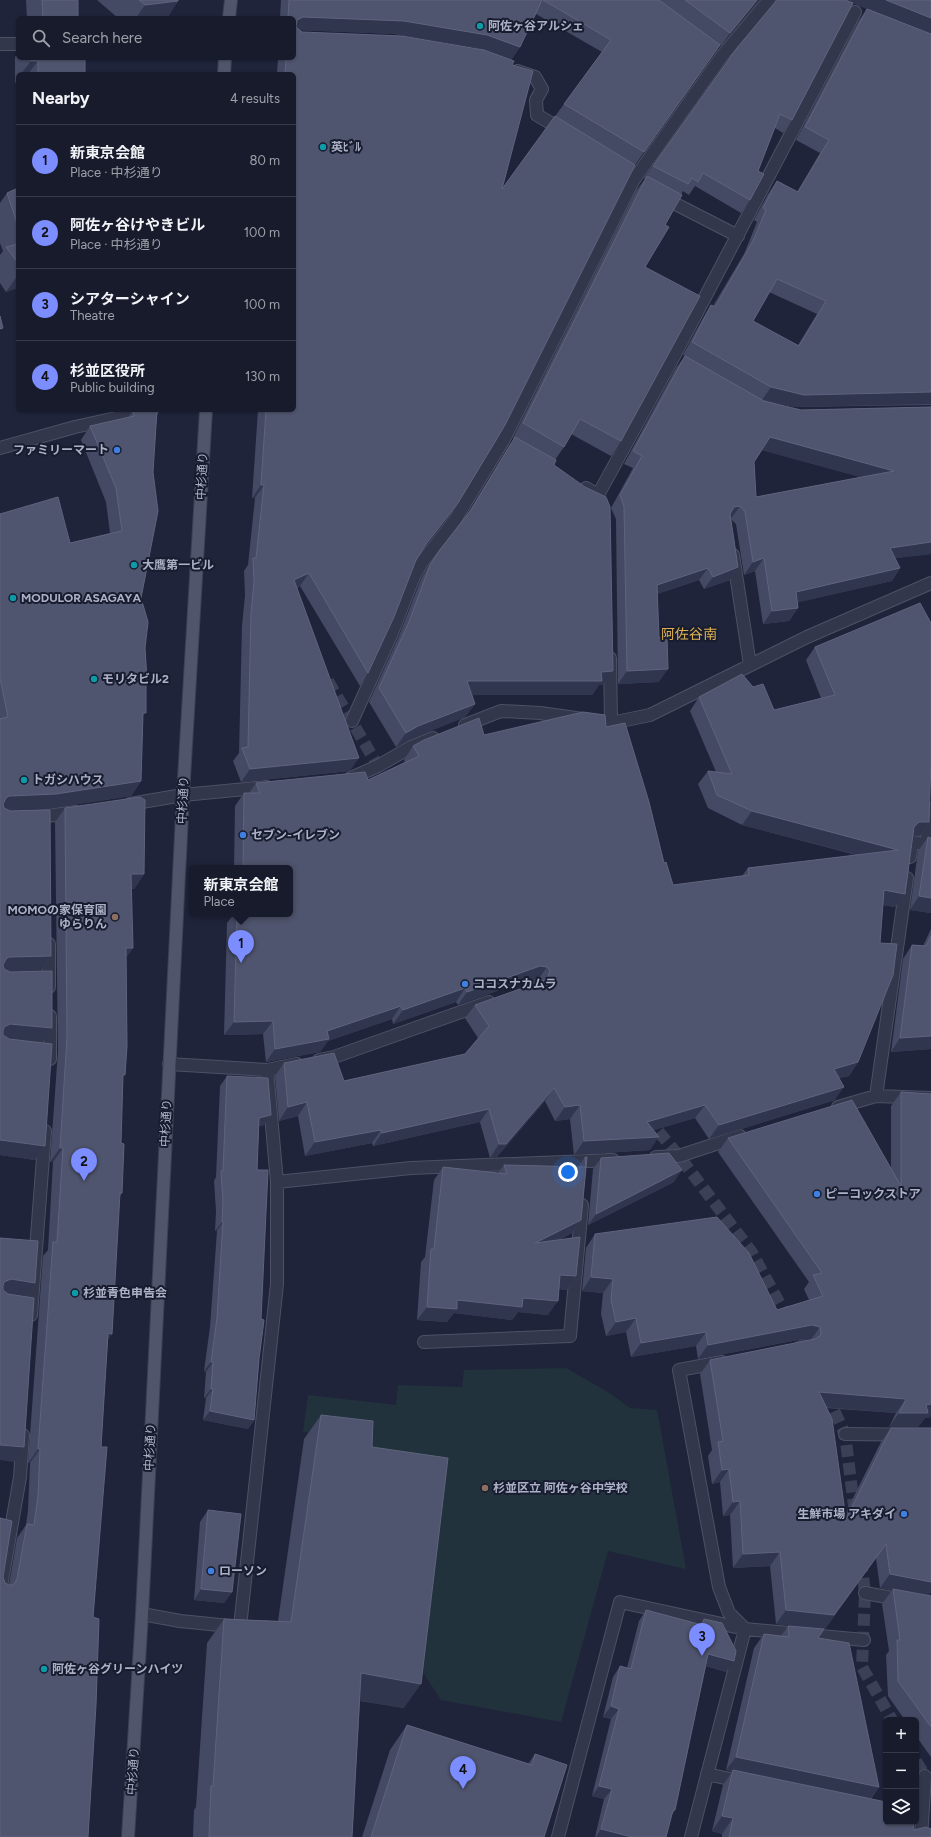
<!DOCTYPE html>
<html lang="en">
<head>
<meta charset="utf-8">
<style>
  :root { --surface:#171b2c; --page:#202434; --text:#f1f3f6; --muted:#9ea1a9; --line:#363948; --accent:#7b8dff }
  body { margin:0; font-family:Figtree,"Noto Sans JP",sans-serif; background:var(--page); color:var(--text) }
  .controls { position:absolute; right:12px; bottom:12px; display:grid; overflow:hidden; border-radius:6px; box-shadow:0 1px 3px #0004 }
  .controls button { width:36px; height:36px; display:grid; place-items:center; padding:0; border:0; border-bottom:1px solid var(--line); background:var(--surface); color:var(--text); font:20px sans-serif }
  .you { position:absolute; left:568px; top:1172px; width:14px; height:14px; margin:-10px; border:3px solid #fff; border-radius:50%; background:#1a73e8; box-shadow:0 0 0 6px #1a73e833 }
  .badge { display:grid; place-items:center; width:26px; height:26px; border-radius:50%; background:var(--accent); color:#111; font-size:13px; font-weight:700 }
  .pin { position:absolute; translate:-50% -33px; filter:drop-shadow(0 1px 2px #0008) }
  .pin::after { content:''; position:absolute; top:21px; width:14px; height:12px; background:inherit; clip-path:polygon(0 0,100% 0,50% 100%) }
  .popup { position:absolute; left:189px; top:865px; width:104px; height:52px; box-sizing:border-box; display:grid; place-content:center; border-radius:6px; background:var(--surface); filter:drop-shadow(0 1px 3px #0005); font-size:13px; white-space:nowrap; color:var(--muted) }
  .popup b { font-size:15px; color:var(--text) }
  .popup::after { content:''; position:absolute; left:50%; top:100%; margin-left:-8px; border:8px solid transparent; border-top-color:var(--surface) }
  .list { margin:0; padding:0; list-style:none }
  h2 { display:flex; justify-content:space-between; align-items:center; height:52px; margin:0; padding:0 16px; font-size:17px }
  h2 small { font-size:13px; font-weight:400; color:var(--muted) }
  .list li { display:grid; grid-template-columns:26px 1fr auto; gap:12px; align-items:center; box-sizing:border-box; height:72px; padding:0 16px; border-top:1px solid var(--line) }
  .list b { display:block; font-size:15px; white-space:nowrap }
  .list p { margin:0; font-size:13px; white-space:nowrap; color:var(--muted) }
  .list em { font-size:13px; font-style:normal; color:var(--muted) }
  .icon { flex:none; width:22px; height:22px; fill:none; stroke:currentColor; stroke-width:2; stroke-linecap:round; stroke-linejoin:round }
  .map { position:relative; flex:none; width:931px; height:1837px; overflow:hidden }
  .search { position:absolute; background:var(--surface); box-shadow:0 1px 3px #0004; left:16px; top:16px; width:280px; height:44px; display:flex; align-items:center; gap:10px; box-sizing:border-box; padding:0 14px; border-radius:6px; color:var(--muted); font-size:15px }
  .panel { position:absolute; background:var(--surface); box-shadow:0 1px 3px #0004; left:16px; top:72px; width:280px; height:340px; border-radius:6px }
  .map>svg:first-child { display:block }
  .grass { fill:#21323c }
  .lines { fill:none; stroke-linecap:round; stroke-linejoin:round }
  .minor-tunnel { stroke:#3b4057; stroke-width:12; stroke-dasharray:12 6; stroke-linecap:butt }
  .minor-casing { stroke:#4d5166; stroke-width:14 }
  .major-casing { stroke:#3c4055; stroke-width:14 }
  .minor { stroke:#33374b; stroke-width:12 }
  .major { stroke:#50556b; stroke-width:12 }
  .wall { fill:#454a64; fill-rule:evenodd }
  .shaded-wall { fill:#31364f }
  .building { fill:#50556f; stroke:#5f637d; fill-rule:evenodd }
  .culture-dot { fill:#0f9aa8; stroke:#181c2f; stroke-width:1.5 }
  .shop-dot { fill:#3f7fe0; stroke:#181c2f; stroke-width:1.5 }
  .education-dot { fill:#8d6e63; stroke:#181c2f; stroke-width:1.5 }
  .labels { text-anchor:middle; stroke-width:4; stroke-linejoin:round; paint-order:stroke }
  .poi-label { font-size:12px; font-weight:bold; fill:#adb1c8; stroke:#181c2f; text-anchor:start }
  .street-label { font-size:12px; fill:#adb1c8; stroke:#181c2f }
  .quarter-label { font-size:14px; fill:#deb252; stroke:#181c2f }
</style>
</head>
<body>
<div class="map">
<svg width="931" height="1837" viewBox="0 0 931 1837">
  <rect width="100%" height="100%" fill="#1f243b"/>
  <!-- grass -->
  <path class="grass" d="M566,1368L608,1392L630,1408L657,1410L686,1569L608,1551L561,1722L441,1700L414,1659L365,1460V1438L303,1432L308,1395L396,1405L398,1385L462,1387L464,1370Z"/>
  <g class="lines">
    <!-- minor-tunnel -->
    <path class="minor-tunnel" d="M328,681L378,766L392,786
      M519,966L542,996
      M647,1118L679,1156L751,1251L809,1357
      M827,1395L845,1434L855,1514
      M861,1560L865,1593L862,1667L892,1720
      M916,1761L925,1776"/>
    <!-- minor casing -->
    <g class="minor-casing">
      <path id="minor" d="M0,44H18
        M517,71L535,77L542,89L536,100L537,115L564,131
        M662,197L738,236
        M0,448L75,427L152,410
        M586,488L598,495L673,358L855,12
        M733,555L750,665
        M610,658L611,723
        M352,721L392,633L414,576L423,561L455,520L503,441L633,181L722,56L769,0
        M465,725L501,711L540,713L611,723L650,715L807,637L931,583
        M351,778L378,766L411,747L433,738
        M130,804L183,795L267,787
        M0,818L47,816L76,812
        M927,844L928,809
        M910,857L912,842L931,845
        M49,944V987
        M50,1059V1016
        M319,1060L334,1057L489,1002
        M267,1070L297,1064
        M876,1096L907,878
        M838,1107L876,1096L931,1098
        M656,1157L679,1156L740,1136
        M277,1182L411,1168L613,1160
        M31,1315L45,1131
        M424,1342L570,1336L582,1205
        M722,1362L679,1370L719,1587L729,1613L745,1629
        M845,1434L931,1435
        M0,1592L20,1477L23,1435
        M865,1593L931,1605
        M142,1614L180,1621L240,1627L277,1284V1182L267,1070L169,1064
        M707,1774L743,1782
        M558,1837L620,1602L745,1629L864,1640
        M691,1837L745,1629
        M921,1837L925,1776"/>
    </g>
    <!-- major casing -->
    <g class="major-casing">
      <path id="major" d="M229,18L231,0
        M224,74L225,58
        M128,1837L142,1614L183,795L206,410"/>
    </g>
    <!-- minor -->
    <use href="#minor" class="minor"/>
    <!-- major -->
    <use href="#major" class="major"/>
  </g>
  <!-- wall -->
  <path class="wall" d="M26,0H78V18H27Z
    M97,0H178V1L167,18H118Z
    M281,0H759L721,46L720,45L635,165L458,503L449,516L422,550L416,560L368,673L360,686L300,586L297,588L350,771L241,782L233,761L239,753L242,626L245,595L244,571L248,565L255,498H252L258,410H294V74H277L278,58H294V18H280ZM536,14L602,52L502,189L512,65L511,60L520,47ZM299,30L395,34L478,48L483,50L302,32Z
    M776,0H931V405L795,407L763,400L801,410L931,407V554L895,558L900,568L892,581L798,602V608L789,621L763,624L755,571L744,575L736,524L731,519L738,567L730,580L704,589L699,580L657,594L659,682L618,684L616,519L611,508L633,468L624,464L676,368L685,356L683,355L703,318L711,305L713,306L744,254L757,222L754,220L768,194L777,181L797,192L820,153L796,140L858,22L867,9L853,3L792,120L783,133L775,128L758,171L750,200L741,213L695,186L689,195L683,191L665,225L645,267L621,441L611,456L571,434L564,447L555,460L554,465L603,685H599L592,695H472L475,704L465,717L408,740L396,747L369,702L399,636L421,579L429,565L439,551L465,518L506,451L514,439L513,438L636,191L645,179L644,178L737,48L775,2ZM769,292L817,314L798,345L753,321ZM762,450L861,477L756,497L754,462Z
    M18,53V58H85V74H18V83H15V57Z
    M18,188V290L17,288L6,292L0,283V255L3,251L0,243V203L7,193Z
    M133,410H157L141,598L145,648L146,683L143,717L141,781L131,796L46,809L8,810L51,956L41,971H8L42,1043L45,1146L35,1160L0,1155V514L70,543L110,533L106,502L81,440L90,426L128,418Z
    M815,647L929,822L920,836L913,835L905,894L895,907L883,905L858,1062L849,1076L839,1078L835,1100L709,1139L695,1118L654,1130L650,1150L574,1155L570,1119L555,1121L545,1101L496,1158H490L480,1122L373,1146L372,1143L305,1156L298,1116L279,1121L275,1076L284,1063L344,1081L465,1054L478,1038L465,1018L475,1005L539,982L538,980L530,979L458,1005L456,1002L393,1024L392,1019L328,1041L320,1052L266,1062L263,1034L224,1035L227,923L234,914H290V868H234L235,806L244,793H249L256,783L368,780L405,762L404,760L413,746L484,735L606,727L673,885L742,876L748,868L856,855L742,825L708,808L698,784L708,771L716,772L690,711L699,697L753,687L774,710L821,698L806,660Z
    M65,808L144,874L134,889H131L133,948L126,957L121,1143L122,1193L119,1197L112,1334L108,1339L101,1447L93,1617L88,1837L3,1577L5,1583L9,1585L17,1538L26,1525L28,1510L30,1463H28L43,1256L48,1250L53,1162H50L58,1051L55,822Z
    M928,837L931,838V913L910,910L918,851Z
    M931,929V1049L891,1052L903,959L912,945L923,946Z
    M227,1076L264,1125L259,1126L257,1170L259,1359L254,1420L248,1429L203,1420L206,1398H204L206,1372L204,1371L210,1327L217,1231H215L216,1211L214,1181L216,1177L220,1086Z
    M901,1092L931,1094V1417L925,1418L918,1427H889L896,1413L826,1408L845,1514L881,1442L891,1428L931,1430V1592L929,1595L931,1596V1757L916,1736V1720H905L888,1696L886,1655L889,1651L882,1604L892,1590L880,1588L876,1558L825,1629L776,1624L770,1566L733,1568L730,1515L723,1516L720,1482L712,1484L708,1456L712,1450L700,1374L710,1360L808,1341L803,1339L698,1359L696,1346L631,1357L626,1332L606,1336L601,1314L603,1293L582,1291L586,1248L595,1234L777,1310L809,1300L804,1289L809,1282L718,1152L728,1138L891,1169V1106Z
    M585,1157H587L581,1220L572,1233L559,1240L576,1276L567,1290L559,1289L548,1315L518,1312L512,1320L454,1313L447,1322L417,1320L421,1262L425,1257L434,1180L443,1167L498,1173L504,1165L578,1167Z
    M601,1158L674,1182L588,1225L593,1169Z
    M321,1415L372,1447L404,1708L360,1701L352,1837H193L194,1810L196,1807L207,1643L224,1619L278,1621L304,1439Z
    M208,1510L232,1592L224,1603L194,1600L200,1522Z
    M646,1610L700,1624L704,1619L726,1672L706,1666L675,1810L672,1815L666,1837H595L604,1799L592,1796L611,1719L603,1717L613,1677L620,1666L627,1668L639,1621Z
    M788,1626L818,1638L879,1787L871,1799L914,1830L931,1837H722V1834L712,1831L723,1785L732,1772L726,1770L754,1648L764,1634L781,1636Z
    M407,1725L528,1764L535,1754L544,1837H362L390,1750Z"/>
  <!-- shaded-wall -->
  <path class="shaded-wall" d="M757,0H759L721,46L730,33Z
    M845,0H886L931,18V34Z
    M178,1L167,18H136L145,5Z
    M303,17L404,21L487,35L520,47L511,60L478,48L395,34L294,30L297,20Z
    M31,61H38L28,74H21Z
    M18,79V83H15Z
    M18,275V287L17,288L6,292Z
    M771,387L931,392V404L795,407L762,400Z
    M770,437L894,471L885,484L761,450Z
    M261,485H264L255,498H252Z
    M458,503L449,516L417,556L426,544Z
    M740,506L731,519L725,520L734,507Z
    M931,542V554L881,560L890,548Z
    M764,558L755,571L744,575L753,562Z
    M738,567L730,580L704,589L713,577Z
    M708,568L699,580L648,597L657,585Z
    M900,568L892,581L787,605L796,592Z
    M309,573L300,586L285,593L294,580Z
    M798,608L789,621L763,624L772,611Z
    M668,669L659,682L618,684L627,671Z
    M613,671L603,685H599L592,695H457L467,681Z
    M475,704L465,717L408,740L396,747L406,733L418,726Z
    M359,758L350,771L241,782L250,769Z
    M141,781L131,796L46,809L0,811V806L6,798L9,796Z
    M752,811L898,850L889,863L742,825Z
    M919,822H929L920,836L910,835L914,827Z
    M131,874H144L134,889L121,888Z
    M884,890L905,894L895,907L875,904Z
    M919,896L931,898V913L910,910Z
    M126,948H133L123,962Z
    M51,956L41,971L0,972V967L6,959L9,957Z
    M540,966L547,967L538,980L530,979L458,1005L467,992Z
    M465,988L456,1002L393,1024L403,1010Z
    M401,1006L392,1019L328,1041L320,1052L266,1062L275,1049Z
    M273,1021L263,1034L224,1035L234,1022Z
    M10,1024L52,1028L42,1043L0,1039L4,1027Z
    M931,1036V1049L891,1052L900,1038Z
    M858,1062L849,1076L824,1082L834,1069Z
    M844,1087L835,1100L709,1139L719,1125Z
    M554,1088L545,1101L496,1158H490L499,1144Z
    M307,1102L298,1116L279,1121L288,1107Z
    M580,1105L570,1119L555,1121L565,1107Z
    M705,1105L695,1118L638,1135L647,1122Z
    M489,1109L480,1122L373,1146L382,1133Z
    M271,1115L264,1125L252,1128L259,1118Z
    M381,1130L372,1143L305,1156L315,1142Z
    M659,1137L650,1150L574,1155L584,1141Z
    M0,1140L45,1146L35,1160L0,1155Z
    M60,1148H63L53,1162H50Z
    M682,1170L674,1182L588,1225L596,1214Z
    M581,1220L572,1233L526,1256L535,1243Z
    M222,1222H223L217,1231H215Z
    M560,1275L576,1276L567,1290L551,1288Z
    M591,1277L613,1279L603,1293L582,1291Z
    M11,1279L35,1283L25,1297L0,1294V1288L4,1282Z
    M523,1298L558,1301L548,1315L518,1312L512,1320L454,1313L447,1322L417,1320L427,1307L457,1300Z
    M636,1318L626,1332L606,1336L616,1322Z
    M812,1325L820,1327L810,1341L803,1339L698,1359L708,1345Z
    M706,1332L696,1346L631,1357L641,1343Z
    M108,1333L112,1334L102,1348Z
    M211,1362H213L206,1372L204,1371Z
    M211,1389H213L206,1398H204Z
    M819,1392L906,1399L896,1413L809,1406Z
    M931,1404V1417L925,1418L918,1427H889L899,1413L926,1405Z
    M210,1411L254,1420L248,1429L203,1420Z
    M0,1445L24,1447L14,1462L0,1460Z
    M38,1449H40L30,1463H28Z
    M729,1469L720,1482L712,1484L722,1470Z
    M740,1501L730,1515L723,1516L733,1502Z
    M780,1552L770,1566L733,1568L743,1554Z
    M876,1558L825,1629L776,1624L786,1610Z
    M890,1574L931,1582V1592L928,1597L893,1589L892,1590L880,1588Z
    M201,1589L232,1592L224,1603L194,1600Z
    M708,1654L734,1661L726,1672L701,1664Z
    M361,1673L421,1684L404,1708L344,1698Z
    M611,1706L619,1709L611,1719L603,1717Z
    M736,1757L879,1787L869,1801L733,1770L732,1772L726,1770Z
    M599,1786L612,1789L604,1799L592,1796Z
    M722,1816L733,1818L722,1834L712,1831Z
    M601,1829L632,1837H596Z"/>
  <!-- building -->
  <path class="building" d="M42,0H78V18H43Z
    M139,0H178V1L145,5Z
    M289,0H542L520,47L487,35L404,21L303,17L297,20L296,27L302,32L402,36L484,50L514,61L512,65L533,71L502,189L555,116L635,165L505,425L458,503L426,544L416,560L394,617L368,673L309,573L294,580L359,758L250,769L242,748L248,747L251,613L254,582L253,558H256L264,485H261L266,410H294V74H285L286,58H294V18H288Z
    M543,0H659L720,45L644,152L564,104L611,40Z
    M685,0H757L730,33Z
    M777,0H845L853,3L792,120L780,114L758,171L764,174L750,200L703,173L698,182L692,178L688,184L653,166L737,48Z
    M886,0H931V18Z
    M867,9L931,34V392L804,395L771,387L692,342L711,305L715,307L753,241L766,210L763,208L777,181L798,192L829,140L805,127ZM777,279L826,301L799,346L753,321Z
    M31,58H85V74H38V61H31Z
    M647,176L682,195L665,225L669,227L645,267L700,296L621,441L580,419L564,447L523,423Z
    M18,188V226L7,193Z
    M18,244V263L6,247Z
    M0,316L3,328L0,329Z
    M685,356L764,401L801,410L931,407V542L890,548L900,568L796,592L798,608L772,611L764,558L753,562L745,512L740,506L734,507L730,514L738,567L713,577L708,568L657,585L659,638L667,637L668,669L627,671L624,506L620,495L642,456L633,451ZM770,437L894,471L756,497L754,462Z
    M133,410H157L153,472L158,511L141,598L148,622L145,648L147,680L146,681V713H143L141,781L56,794L9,796L6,798L3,804L4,808L10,811L50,810L51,956L9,957L6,959L3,965L4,969L10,972L52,971V1028L10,1024L4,1027L3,1031V1035L9,1039L52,1044L45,1146L0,1140V719L8,717L0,678V514L58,497L70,543L122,531L116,488L90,426L134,416Z
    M515,437L556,460L554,465L585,487L606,497L610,507L613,671L601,672L602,681H467L475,704L418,726L406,733L379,688L409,622L430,565L439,551L471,510Z
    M920,603L931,623V759L929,822H919L914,827L905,894L884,890L880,943L897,944L893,975L858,1062L834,1069L844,1087L719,1125L705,1105L647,1122L659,1137L584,1141L580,1105L565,1107L554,1088L506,1144H499L489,1109L382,1133L381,1130L315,1142L307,1102L288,1107L284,1063L334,1053L344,1081L465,1054L489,1026L475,1005L545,980L548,977L550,970L547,967L540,966L467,992L465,988L403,1010L401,1006L327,1031L329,1039L275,1049L273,1021L234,1022L237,914H290V868H243L244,793H260L256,783L365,772L368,780L419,756L413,746L424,740L479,718L484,735L583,712L605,715L606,727L625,723L649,802L664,863L666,862L673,885L749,875L748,868L898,850L752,811L717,795L708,771L732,774L699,697L742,674L753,687L763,684L774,710L835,695L815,647Z
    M140,797L145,800L144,874H131L133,948H126L127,1046L125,1075H123L121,1143L124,1144L122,1193H120L112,1334L108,1333L101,1447H107L93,1617L99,1619L96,1705L88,1837H0V1518L12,1521L3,1577L5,1583L9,1585H13L17,1579L27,1524L34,1525L38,1496L40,1449H38L53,1242H57L63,1148H60L67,1037L65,808Z
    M928,837L931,838V898L919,896Z
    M931,936V1036L900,1038L912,945L926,946Z
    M227,1076L268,1078L271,1115L259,1118L257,1170H268L261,1319L264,1320L259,1359L254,1420L210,1411L213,1389H211L213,1362H211L217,1318L223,1222H222L223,1201L221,1171H223Z
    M901,1092L931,1094V1404L926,1405L928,1413H899L906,1399L819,1392L832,1419L846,1519L891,1428H931V1582L890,1574L886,1544L834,1615L786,1610L780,1552L743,1554L740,1501L733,1502L729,1469L722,1470L718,1442L723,1441L710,1360L815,1339L821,1335L820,1327L812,1325L708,1345L706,1332L641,1343L636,1318L616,1322L611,1300L613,1279L591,1277L595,1234L717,1217L749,1253L777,1310L823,1296L813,1275L822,1273L728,1138L852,1100L901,1186Z
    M669,1153L682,1170L596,1214L601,1158Z
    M585,1157H587L581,1220L535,1243L580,1237L576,1276L560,1275L558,1301L523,1298L522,1307L457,1300V1309L427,1307L431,1249H434L443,1167L507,1174L504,1165L586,1167Z
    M0,1238L38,1241L35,1283L11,1279L4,1282L3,1286V1290L8,1294L34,1298L24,1447L0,1445Z
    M321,1415L373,1421L372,1447L448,1458L421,1684L361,1673L352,1837H209L211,1786H213L224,1619L291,1622Z
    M208,1510L241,1514L232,1592L201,1589Z
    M893,1589L931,1596V1727L898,1681L897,1640H900Z
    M646,1610L702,1625L704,1619L722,1623L736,1651L734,1661L708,1654L675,1810H673L666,1837H632L601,1829L612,1789L599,1786L619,1709L611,1706L620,1666L631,1669Z
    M788,1626L824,1629L818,1638L849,1643L879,1787L736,1757L764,1634L789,1637Z
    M407,1725L532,1765L535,1754L567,1765L544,1837H371Z
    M733,1770L886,1802V1822H913L914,1830L926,1827L931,1829V1837H729L733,1818L722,1816Z"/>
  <!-- markers -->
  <g class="culture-dot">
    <circle cx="480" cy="26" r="4"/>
    <circle cx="323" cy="147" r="4"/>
    <circle cx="134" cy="565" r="4"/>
    <circle cx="13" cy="598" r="4"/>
    <circle cx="94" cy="679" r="4"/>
    <circle cx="24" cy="780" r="4"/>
    <circle cx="75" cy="1293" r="4"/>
    <circle cx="44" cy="1669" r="4"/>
  </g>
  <g class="shop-dot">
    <circle cx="117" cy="450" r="4"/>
    <circle cx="243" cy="835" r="4"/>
    <circle cx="465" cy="984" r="4"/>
    <circle cx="817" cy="1194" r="4"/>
    <circle cx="904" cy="1514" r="4"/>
    <circle cx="211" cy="1571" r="4"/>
  </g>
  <g class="education-dot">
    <circle cx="115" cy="917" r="4"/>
    <circle cx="485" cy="1488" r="4"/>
  </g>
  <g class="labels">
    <!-- poi labels -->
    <g class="poi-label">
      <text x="488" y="30">阿佐ヶ谷アルシェ</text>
      <text x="331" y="151">英ﾋﾞﾙ</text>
      <text x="109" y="454" text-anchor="end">ファミリーマート</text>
      <text x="142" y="569">大鷹第一ビル</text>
      <text x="21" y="602">MODULOR ASAGAYA</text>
      <text x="102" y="683">モリタビル2</text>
      <text x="32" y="784">トガシハウス</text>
      <text x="251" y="839">セブン-イレブン</text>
      <text x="107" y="914" text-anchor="end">MOMOの家保育園<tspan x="107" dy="14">ゆらりん</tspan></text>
      <text x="473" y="988">ココスナカムラ</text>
      <text x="825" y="1198">ピーコックストア</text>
      <text x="83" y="1297">杉並青色申告会</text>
      <text x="493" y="1492">杉並区立 阿佐ヶ谷中学校</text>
      <text x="896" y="1518" text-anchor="end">生鮮市場 アキダイ</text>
      <text x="219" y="1575">ローソン</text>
      <text x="52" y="1673">阿佐ヶ谷グリーンハイツ</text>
    </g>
    <!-- street labels -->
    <g class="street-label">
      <text transform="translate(202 476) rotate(-87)" y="4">中杉通り</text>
      <text transform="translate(183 800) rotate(-87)" y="4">中杉通り</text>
      <text transform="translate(166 1123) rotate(-87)" y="4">中杉通り</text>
      <text transform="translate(150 1447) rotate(-87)" y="4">中杉通り</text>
      <text transform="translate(133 1771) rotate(-86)" y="4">中杉通り</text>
    </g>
    <!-- quarter labels -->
    <g class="quarter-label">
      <text x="689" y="639">阿佐谷南</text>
    </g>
  </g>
</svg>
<div class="controls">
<button>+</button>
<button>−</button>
<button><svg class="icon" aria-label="layers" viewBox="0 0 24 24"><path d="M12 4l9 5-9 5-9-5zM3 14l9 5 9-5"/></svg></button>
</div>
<div class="you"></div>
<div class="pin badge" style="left:241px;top:963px">1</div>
<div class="popup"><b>新東京会館</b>Place</div>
<div class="pin badge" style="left:84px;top:1181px">2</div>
<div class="pin badge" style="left:702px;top:1656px">3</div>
<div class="pin badge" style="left:463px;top:1789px">4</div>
<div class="search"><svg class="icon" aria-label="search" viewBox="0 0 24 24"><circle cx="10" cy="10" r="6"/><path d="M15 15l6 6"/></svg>Search here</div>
<section class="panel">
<h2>Nearby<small>4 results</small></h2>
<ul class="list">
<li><span class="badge">1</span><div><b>新東京会館</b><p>Place · 中杉通り</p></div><em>80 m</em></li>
<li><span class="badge">2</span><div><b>阿佐ヶ谷けやきビル</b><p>Place · 中杉通り</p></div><em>100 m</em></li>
<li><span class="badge">3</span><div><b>シアターシャイン</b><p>Theatre</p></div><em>100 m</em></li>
<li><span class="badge">4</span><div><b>杉並区役所</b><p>Public building</p></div><em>130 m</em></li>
</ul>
</section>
</div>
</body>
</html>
